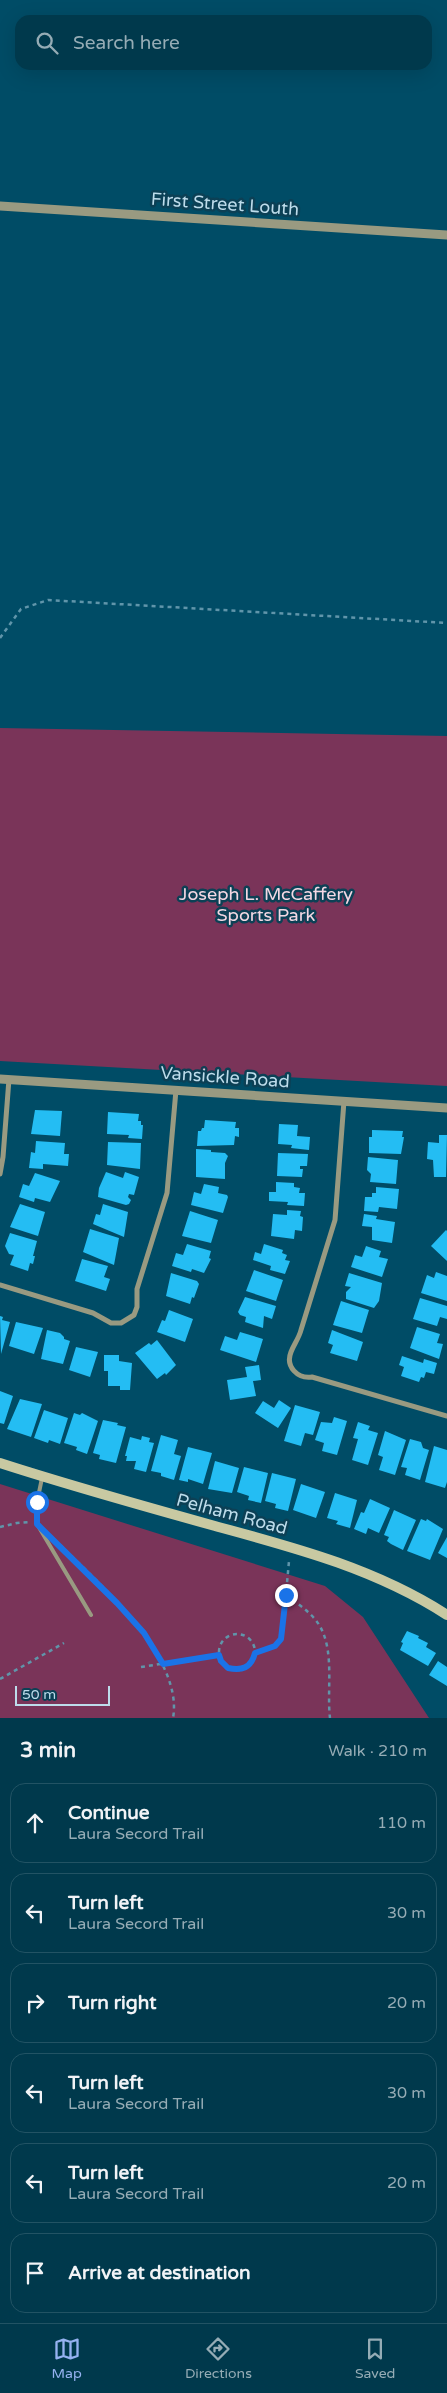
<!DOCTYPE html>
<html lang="en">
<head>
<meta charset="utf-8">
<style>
  :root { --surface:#00394c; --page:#0a4053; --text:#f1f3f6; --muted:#95acb5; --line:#225364; --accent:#95b2f1 }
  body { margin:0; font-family:"Varela Round",sans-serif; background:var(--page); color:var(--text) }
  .scale { position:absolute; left:15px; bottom:12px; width:95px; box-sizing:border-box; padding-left:5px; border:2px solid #bddceb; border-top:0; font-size:14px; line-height:18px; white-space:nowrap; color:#bddceb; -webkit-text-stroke:4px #0c4055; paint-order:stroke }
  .stop { position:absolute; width:15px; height:15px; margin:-11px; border:4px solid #1a73e8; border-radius:50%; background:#fff }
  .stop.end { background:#1a73e8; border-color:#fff; box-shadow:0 1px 5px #0008 }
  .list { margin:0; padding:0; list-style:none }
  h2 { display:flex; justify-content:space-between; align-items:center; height:65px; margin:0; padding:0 20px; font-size:21px }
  h2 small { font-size:16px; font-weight:400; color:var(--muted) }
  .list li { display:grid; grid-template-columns:32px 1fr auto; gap:15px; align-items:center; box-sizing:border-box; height:80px; margin:0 10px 10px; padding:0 10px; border:1px solid var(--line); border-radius:15px }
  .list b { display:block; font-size:19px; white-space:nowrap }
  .list p { margin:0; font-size:16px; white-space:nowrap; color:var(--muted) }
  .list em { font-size:16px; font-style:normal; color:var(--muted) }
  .icon { flex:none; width:28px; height:28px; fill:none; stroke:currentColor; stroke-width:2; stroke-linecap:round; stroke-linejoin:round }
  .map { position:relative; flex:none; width:447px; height:1718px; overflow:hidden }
  .search { position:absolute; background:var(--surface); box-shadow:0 5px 20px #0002; left:15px; right:15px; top:15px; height:55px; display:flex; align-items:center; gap:12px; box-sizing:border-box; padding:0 18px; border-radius:15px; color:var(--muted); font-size:19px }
  .sheet { height:605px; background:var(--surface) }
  nav { display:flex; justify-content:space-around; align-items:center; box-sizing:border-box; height:70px; border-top:1px solid var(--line); background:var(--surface); font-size:14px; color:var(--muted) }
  nav a { display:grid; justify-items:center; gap:2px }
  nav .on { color:var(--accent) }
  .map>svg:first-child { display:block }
  .green { fill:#7a3459 }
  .building { fill:#24bdf3 }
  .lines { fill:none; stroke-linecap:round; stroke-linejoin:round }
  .path { stroke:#6095aa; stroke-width:2.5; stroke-dasharray:4 4; stroke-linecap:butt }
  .service { stroke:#999a81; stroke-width:4 }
  .minor { stroke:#999a81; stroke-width:5 }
  .tertiary { stroke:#999a81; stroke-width:9 }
  .secondary { stroke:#c8c9a2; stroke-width:10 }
  .route { stroke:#1a73e8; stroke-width:6 }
  .labels { text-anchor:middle; stroke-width:5; stroke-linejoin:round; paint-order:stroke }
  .street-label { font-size:18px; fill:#bddceb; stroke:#0c4055 }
  .park-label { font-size:18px; fill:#f4d8e4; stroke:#0c4055 }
</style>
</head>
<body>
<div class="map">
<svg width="447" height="1718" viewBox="0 0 447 1718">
  <rect width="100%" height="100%" fill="#004c66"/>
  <!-- green -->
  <path class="green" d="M0,728L447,736V1086L0,1061Z
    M0,1484L325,1586L363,1617L429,1718H0Z"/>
  <!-- building -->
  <path class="building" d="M35,1110L62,1111L60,1136L31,1134Z
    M108,1112L139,1114L138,1121H141V1125H143L142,1139L128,1138L129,1135L107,1134Z
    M205,1120L236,1122L235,1128H239V1137L235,1136L234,1145L197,1146L198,1131H201L202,1128H204Z
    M279,1124L298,1125L297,1136L310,1137L309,1150L291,1148L292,1145L278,1144Z
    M372,1130L403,1131L402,1137H404L401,1154L369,1153V1137H372Z
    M439,1135H447L446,1177H434L433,1160L427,1159L428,1142L439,1143Z
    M36,1141L65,1143L64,1154H69L68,1166L43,1164V1169L29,1168L31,1152L35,1153Z
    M108,1142L141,1143L140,1169L107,1165Z
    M196,1149L211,1150V1152L225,1153L228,1156L225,1163V1179L196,1177Z
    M278,1153L308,1154L307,1166H300V1169H303L302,1177L277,1176Z
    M368,1157L398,1160L396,1184L370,1182L371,1174L367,1170Z
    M106,1172L123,1178L125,1172L139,1177L134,1195L129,1194L128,1197L131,1200L129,1204L126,1205L98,1197L99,1188Z
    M35,1173L60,1181L50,1202L35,1198L34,1202L19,1197L23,1184L29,1186Z
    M276,1182L294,1183V1187L300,1188L299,1193H305L304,1206L287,1205L288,1202L269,1201V1192H276Z
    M204,1184L219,1187L218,1193L227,1195L228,1197L223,1213L191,1205L194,1192L201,1194Z
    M376,1187L399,1189L397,1209L379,1207L378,1212L364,1211L365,1197H372V1193H376Z
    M20,1204L45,1212L38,1236L10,1227Z
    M103,1204L128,1212L124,1237L93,1224L96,1214L100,1215Z
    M287,1210L301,1211L300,1216L303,1217L302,1231L295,1230L294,1239L271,1236L273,1214L287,1215Z
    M190,1211L218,1220L211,1243L182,1236Z
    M364,1214L377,1216L376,1219L395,1222L392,1243L372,1240V1227L362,1226Z
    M90,1229L119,1238L114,1265L83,1252Z
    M446,1230L447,1231V1261L431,1246Z
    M10,1233L37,1241L33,1256H35L33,1264L30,1263L28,1271L10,1265L14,1255L9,1254L5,1246Z
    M187,1244L211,1251L209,1258L211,1259L204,1273L192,1269L191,1272L172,1266L176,1253L183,1255Z
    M264,1244L283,1250L282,1253L287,1255L285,1260L290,1261L285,1274L270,1270L271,1266L253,1260L255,1252L261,1254Z
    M366,1246L381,1251L379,1257L388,1259L382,1277L351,1267L355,1255L362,1257Z
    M82,1259L108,1266L104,1277L110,1279L106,1291L75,1281Z
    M254,1270L283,1280L276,1301L246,1291Z
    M436,1272L447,1276V1301L421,1293L427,1275L434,1278Z
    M171,1273L197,1281L199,1284L194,1298L192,1297L190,1304L166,1296Z
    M349,1273L382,1283L379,1301L374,1308L346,1299V1292L351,1287L345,1286Z
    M245,1297L276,1306L272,1319L264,1316L263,1328L245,1322L246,1317L240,1315L238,1312Z
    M420,1298L447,1306V1319L440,1317L437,1326L413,1319Z
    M341,1301L369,1310L362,1333L333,1325Z
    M169,1310L193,1319L185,1342L157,1332L162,1320L165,1321Z
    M0,1316L3,1317L2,1320L10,1322L1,1354Z
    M16,1322L43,1328L34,1354L9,1346Z
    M417,1327L440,1334L437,1343L443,1344L439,1359L410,1348Z
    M47,1330L60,1333L64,1337V1339L70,1341L63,1364L41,1359Z
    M332,1330L363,1342L357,1361L330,1353L333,1345L328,1343Z
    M240,1332L263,1339L256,1362L220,1350L225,1336L237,1340Z
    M157,1340L176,1365L166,1375L165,1373L157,1379L135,1353L149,1343L151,1345Z
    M76,1347L98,1352L90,1377L69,1370Z
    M104,1355H119V1361L132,1363L130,1390H120V1386H108V1371H104Z
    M402,1356L423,1363L424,1359L437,1363L434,1374L426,1372L424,1378L421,1377L419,1382L401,1376L404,1367L399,1365Z
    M259,1365L261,1380L253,1381L256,1396L230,1400L227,1380L247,1377L245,1367Z
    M0,1391L13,1396L4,1424L0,1423Z
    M20,1399L42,1404L31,1437L7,1429Z
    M279,1400L291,1408L278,1428L255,1413L263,1401L274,1408Z
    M295,1405L320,1412L313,1435L305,1433L301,1446L284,1441Z
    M44,1410L68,1418L60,1444L49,1440L48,1443L34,1438Z
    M74,1413L80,1415L82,1413L98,1421L87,1454L76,1450L77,1447L64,1443Z
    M334,1417L347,1421L337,1455L322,1451L324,1443L315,1440L321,1422L332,1423Z
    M103,1420L118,1423L117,1425L126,1427L116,1463L99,1459L100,1455L93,1453Z
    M358,1422L370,1426L368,1430L378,1433L368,1465L352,1460L358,1439L353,1438Z
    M385,1431L406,1440L395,1475L379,1470L383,1457L378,1455Z
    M161,1435L178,1440L174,1454L181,1456L174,1480L161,1476V1473L151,1471Z
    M142,1436L150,1438L149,1442L154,1443L146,1472L134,1469L136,1461H126L127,1456H125L130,1437L141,1440Z
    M410,1439L421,1442L423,1448L429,1450L420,1480L405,1475L407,1468L401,1467Z
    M434,1446L447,1450V1482L445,1488L425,1482Z
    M188,1447L212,1453L203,1484L188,1479V1482L179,1480Z
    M215,1461L239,1468L232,1493L208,1489Z
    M244,1467L268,1473L261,1503L248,1500L249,1496L237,1492Z
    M272,1473L296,1479L288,1511L275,1508L276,1504L265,1501Z
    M301,1484L325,1492L316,1518L293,1510Z
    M335,1493L357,1500L350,1528L336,1524L338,1521L327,1518Z
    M370,1499L390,1508L379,1533L368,1528L366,1534L354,1529L361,1512L364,1513Z
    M394,1510L416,1520L403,1550L391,1544L387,1541L389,1537L384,1535Z
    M421,1519L426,1521L427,1519L443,1529L430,1560L407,1551Z
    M447,1537V1558L438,1553Z
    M407,1631L419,1636L418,1638L428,1643L426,1647L436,1653L428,1666L400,1650L403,1643L401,1642Z
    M438,1661L447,1667V1686L429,1675Z"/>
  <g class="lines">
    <!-- path -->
    <path class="path" d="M0,638L21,609L48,600L447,623
      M0,1527L17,1523L30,1522
      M60,1545C99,1583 184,1658 173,1718
      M286,1595C294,1601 303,1607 310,1614C338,1639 326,1685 330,1718
      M219 1652a18 18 0 1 1 36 0a18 18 0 1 1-36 0Z
      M255,1653L275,1646L282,1638L289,1561
      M141,1667L219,1655
      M0,1679L64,1643"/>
    <!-- service -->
    <path class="service" d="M42,1478L36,1507L37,1524L91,1615"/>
    <!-- minor -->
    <path class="minor" d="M344,1101L335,1220L301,1330C299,1338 294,1344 291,1352C285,1367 298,1379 312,1377L447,1416
      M0,1174L3,1157L9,1079
      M0,1285L93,1313L111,1323H121L134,1315L137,1307V1289L167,1193L176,1090"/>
    <!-- tertiary -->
    <path class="tertiary" d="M0,206L447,235
      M0,1079L447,1108"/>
    <!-- secondary -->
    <path class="secondary" d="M0,1463C71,1486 143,1506 215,1526C296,1548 376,1569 447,1615"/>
  </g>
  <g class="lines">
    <!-- route -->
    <path class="route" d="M37,1502V1524L117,1603L144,1633L163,1664L219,1655L221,1661L228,1668C242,1671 251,1668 255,1653L275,1646L281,1639L286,1595"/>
  </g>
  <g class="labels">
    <!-- street labels -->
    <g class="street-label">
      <text transform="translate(225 204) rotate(4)" y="6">First Street Louth</text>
      <text transform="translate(225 1077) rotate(4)" y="6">Vansickle Road</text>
      <text transform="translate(232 1514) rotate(15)" y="6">Pelham Road</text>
    </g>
    <!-- park labels -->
    <g class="park-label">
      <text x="266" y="900">Joseph L. McCaffery<tspan x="266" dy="21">Sports Park</tspan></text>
    </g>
  </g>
</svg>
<div class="scale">50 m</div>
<div class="stop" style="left:37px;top:1502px"></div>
<div class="stop end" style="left:286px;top:1595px"></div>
<div class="search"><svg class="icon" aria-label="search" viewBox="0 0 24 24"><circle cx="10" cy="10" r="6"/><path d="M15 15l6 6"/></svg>Search here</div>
</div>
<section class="sheet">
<h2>3 min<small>Walk · 210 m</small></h2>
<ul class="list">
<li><svg class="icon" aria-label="ahead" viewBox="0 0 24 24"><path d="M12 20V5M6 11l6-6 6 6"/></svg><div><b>Continue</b><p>Laura Secord Trail</p></div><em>110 m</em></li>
<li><svg class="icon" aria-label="left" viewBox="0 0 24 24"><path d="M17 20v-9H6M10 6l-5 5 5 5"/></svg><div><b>Turn left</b><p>Laura Secord Trail</p></div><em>30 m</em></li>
<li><svg class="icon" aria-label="right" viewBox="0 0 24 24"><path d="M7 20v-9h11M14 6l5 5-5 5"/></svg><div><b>Turn right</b></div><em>20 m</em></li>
<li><svg class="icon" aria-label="left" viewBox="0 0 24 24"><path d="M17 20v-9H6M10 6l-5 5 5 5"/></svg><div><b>Turn left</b><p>Laura Secord Trail</p></div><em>30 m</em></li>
<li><svg class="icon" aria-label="left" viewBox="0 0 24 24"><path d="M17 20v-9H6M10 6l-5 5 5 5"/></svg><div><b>Turn left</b><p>Laura Secord Trail</p></div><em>20 m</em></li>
<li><svg class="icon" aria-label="arrive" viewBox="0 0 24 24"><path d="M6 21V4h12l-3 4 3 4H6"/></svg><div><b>Arrive at destination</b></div></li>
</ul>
</section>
<nav>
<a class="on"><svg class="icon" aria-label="map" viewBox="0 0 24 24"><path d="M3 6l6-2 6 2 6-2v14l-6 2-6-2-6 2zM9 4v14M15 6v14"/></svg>Map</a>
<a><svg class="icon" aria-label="directions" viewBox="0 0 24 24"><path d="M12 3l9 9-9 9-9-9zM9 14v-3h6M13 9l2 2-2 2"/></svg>Directions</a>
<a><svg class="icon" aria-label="saved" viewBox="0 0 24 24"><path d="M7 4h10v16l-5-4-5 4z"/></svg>Saved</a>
</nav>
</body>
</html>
